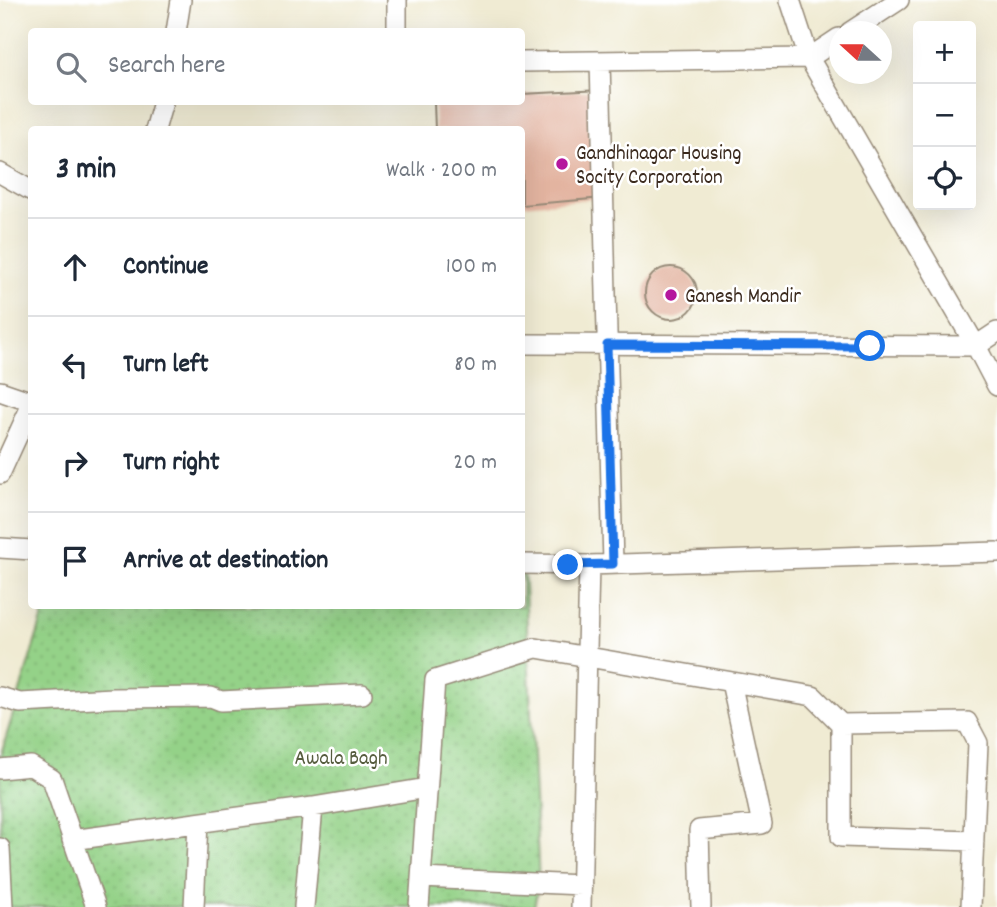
<!DOCTYPE html>
<html lang="en">
<head>
<meta charset="utf-8">
<style>
  :root { --surface:#fff; --page:#f6f6f7; --text:#1f2937; --muted:#747a83; --line:#e0e1e3 }
  body { margin:0; font-family:Dekko,sans-serif; background:var(--page); color:var(--text) }
  .controls { position:absolute; right:21px; top:21px; display:grid; overflow:hidden; border-radius:7px; box-shadow:0 7px 28px #0002 }
  .controls button { width:63px; height:63px; display:grid; place-items:center; padding:0; border:0; border-bottom:2px solid var(--line); background:var(--surface); color:var(--text); font:35px sans-serif }
  .compass { position:absolute; left:829px; top:21px; width:63px; height:63px; border-radius:50%; background:var(--surface); box-shadow:0 7px 28px #0002; rotate:291deg }
  .stop { position:absolute; width:21px; height:21px; margin:-16px; border:5px solid #1a73e8; border-radius:50%; background:#fff }
  .stop.end { background:#1a73e8; border-color:#fff; box-shadow:0 2px 7px #0008 }
  .list { margin:0; padding:0; list-style:none }
  h2 { display:flex; justify-content:space-between; align-items:center; height:91px; margin:0; padding:0 28px; font-size:30px }
  h2 small { font-size:23px; font-weight:400; color:var(--muted) }
  .list li { display:grid; grid-template-columns:46px 1fr auto; gap:21px; align-items:center; box-sizing:border-box; height:98px; padding:0 28px; border-top:2px solid var(--line) }
  .list b { display:block; font-size:26px; white-space:nowrap }
  .list em { font-size:23px; font-style:normal; color:var(--muted) }
  .icon { flex:none; width:38px; height:38px; fill:none; stroke:currentColor; stroke-width:2; stroke-linecap:round; stroke-linejoin:round }
  .map { position:relative; flex:none; width:997px; height:907px; overflow:hidden }
  .search { position:absolute; background:var(--surface); box-shadow:0 7px 28px #0002; left:28px; top:28px; width:497px; height:77px; display:flex; align-items:center; gap:18px; box-sizing:border-box; padding:0 24px; border-radius:7px; color:var(--muted); font-size:26px }
  .panel { position:absolute; background:var(--surface); box-shadow:0 7px 28px #0002; left:28px; top:126px; width:497px; height:483px; border-radius:7px }
  .map>svg:first-child { display:block }
  .park { fill:url(#park-dots); stroke:#687e53; stroke-width:2 }
  .building { fill:#e3b4a0 }
  .lines { fill:none; stroke-linecap:round; stroke-linejoin:round }
  .minor-casing { stroke:#968a78; stroke-width:22 }
  .minor { stroke:#fff; stroke-width:19 }
  .route { stroke:#1a73e8; stroke-width:9 }
  .poi-dot { fill:#b5179e; stroke:#fff; stroke-width:2.5 }
  .labels { text-anchor:middle; stroke-width:5; stroke-linejoin:round; paint-order:stroke }
  .poi-label { font-size:21px; fill:#3b2a1e; stroke:#fff; text-anchor:start }
  .park-label { font-size:21px; fill:#565c3e; stroke:#fff }
</style>
</head>
<body>
<div class="map">
<svg width="997" height="907" viewBox="0 0 997 907">
  <defs>
    <pattern id="park-dots" width="8" height="8" patternUnits="userSpaceOnUse" patternTransform="scale(1.75)"><rect width="8" height="8" fill="#94d288"/><path d="M2 2h.1M6 6h.1" fill="none" stroke="#80b475" stroke-width="1.8" stroke-linecap="round"/></pattern>
  </defs>
  <rect width="100%" height="100%" fill="#fff"/>
  <filter id="ink" filterUnits="userSpaceOnUse"><feTurbulence type="fractalNoise" baseFrequency=".0143" numOctaves="2"/><feDisplacementMap in="SourceGraphic" scale="14" xChannelSelector="R" yChannelSelector="G"/><feConvolveMatrix kernelMatrix="1 2 1 2 8 2 1 2 1" color-interpolation-filters="sRGB"/></filter>
  <filter id="wash" filterUnits="userSpaceOnUse"><feTurbulence type="fractalNoise" baseFrequency=".00686" numOctaves="4" result="noise"/><feDisplacementMap in="SourceGraphic" scale="28" xChannelSelector="R" yChannelSelector="G"/><feGaussianBlur stdDeviation="1.57" result="paint"/><feColorMatrix in="noise" values="0 0 0 0 0 0 0 0 0 0 0 0 0 0 0 0 0 1.4 0 .05"/><feComposite in="paint" operator="in"/></filter>
  <g filter="url(#wash)">
    <rect width="100%" height="100%" fill="#f0ebd3"/>
    <!-- park -->
    <path class="park" d="M522,564H524L539,883L534,907H1L0,757L46,606H522Z"/>
    <g id="blocks">
      <!-- building -->
      <path class="building" d="M601,90L603,198L522,205V130H435L434,102H522V94Z
        M645 293a26 26 0 1 1 52 0a26 26 0 1 1-52 0Z"/>
    </g>
  </g>
  <g filter="url(#ink)">
    <use href="#blocks" fill-opacity="0" stroke="#968a78" stroke-width="2"/>
    <g class="lines">
      <!-- minor casing -->
      <g class="minor-casing">
        <path id="minor" d="M397,0V32
          M790,0L809,58L976,346
          M176,32L181,0
          M850,32L899,0
          M600,61L613,564
          M522,62L809,58L839,38
          M155,130L163,102
          M0,173L32,191
          M997,332L976,346L997,386
          M522,344L976,346
          M0,391L32,402
          M0,474L32,404
          M0,548L32,550
          M522,564L589,565L997,552
          M0,697L20,703L113,698L211,697L221,701L362,694
          M841,724V837L974,841
          M0,769L31,766L52,779L96,907
          M72,840L313,807L427,788
          M0,848L3,907
          M421,878L582,885
          M194,907L198,823
          M304,907L313,807
          M419,907L435,680L536,648L813,696L841,724L967,722L978,743L971,907
          M581,907L589,565
          M701,907L699,830L762,824L731,682"/>
      </g>
      <!-- minor -->
      <use href="#minor" class="minor"/>
    </g>
  </g>
  <g class="lines" filter="url(#ink)">
    <!-- route -->
    <path class="route" d="M568,565L613,564L607,345L870,346"/>
  </g>
  <!-- markers -->
  <g class="poi-dot">
    <circle cx="562" cy="164" r="7"/>
    <circle cx="671" cy="295" r="7"/>
  </g>
  <g class="labels">
    <!-- poi labels -->
    <g class="poi-label">
      <text x="576" y="159">Gandhinagar Housing<tspan x="576" dy="24">Socity Corporation</tspan></text>
      <text x="685" y="302">Ganesh Mandir</text>
    </g>
    <!-- park labels -->
    <g class="park-label">
      <text x="341" y="764">Awala Bagh</text>
    </g>
  </g>
</svg>
<div class="controls">
<button>+</button>
<button>−</button>
<button><svg class="icon" aria-label="locate" viewBox="0 0 24 24"><circle cx="12" cy="12" r="6"/><path d="M12 2v4M12 18v4M2 12h4M18 12h4"/></svg></button>
</div>
<svg class="compass" viewBox="-18 -18 36 36"><path d="M0-13l5 13h-10z" fill="#e53935"/><path d="M0 13l5-13h-10z" fill="#747a83"/></svg>
<div class="stop" style="left:870px;top:346px"></div>
<div class="stop end" style="left:568px;top:565px"></div>
<div class="search"><svg class="icon" aria-label="search" viewBox="0 0 24 24"><circle cx="10" cy="10" r="6"/><path d="M15 15l6 6"/></svg>Search here</div>
<section class="panel">
<h2>3 min<small>Walk · 200 m</small></h2>
<ul class="list">
<li><svg class="icon" aria-label="ahead" viewBox="0 0 24 24"><path d="M12 20V5M6 11l6-6 6 6"/></svg><div><b>Continue</b></div><em>100 m</em></li>
<li><svg class="icon" aria-label="left" viewBox="0 0 24 24"><path d="M17 20v-9H6M10 6l-5 5 5 5"/></svg><div><b>Turn left</b></div><em>80 m</em></li>
<li><svg class="icon" aria-label="right" viewBox="0 0 24 24"><path d="M7 20v-9h11M14 6l5 5-5 5"/></svg><div><b>Turn right</b></div><em>20 m</em></li>
<li><svg class="icon" aria-label="arrive" viewBox="0 0 24 24"><path d="M6 21V4h12l-3 4 3 4H6"/></svg><div><b>Arrive at destination</b></div></li>
</ul>
</section>
</div>
</body>
</html>
